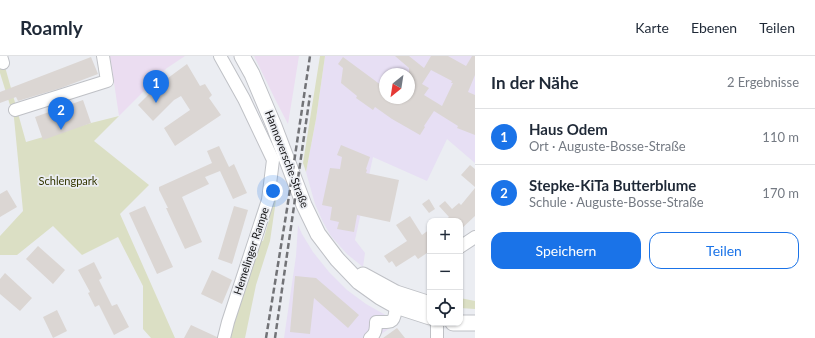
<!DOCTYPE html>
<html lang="de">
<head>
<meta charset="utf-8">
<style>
  :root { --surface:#fff; --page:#f6f6f7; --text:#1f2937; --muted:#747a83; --line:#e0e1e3; --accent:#1a73e8 }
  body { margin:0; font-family:Lato,sans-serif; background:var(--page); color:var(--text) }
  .controls { position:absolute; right:12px; bottom:12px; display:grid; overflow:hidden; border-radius:8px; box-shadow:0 1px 3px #0004 }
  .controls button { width:36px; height:36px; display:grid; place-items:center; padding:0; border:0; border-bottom:1px solid var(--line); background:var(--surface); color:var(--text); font:20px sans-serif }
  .compass { position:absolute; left:379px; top:12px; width:36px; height:36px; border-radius:50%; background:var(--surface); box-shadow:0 1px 3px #0004; rotate:210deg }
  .you { position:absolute; left:273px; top:135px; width:14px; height:14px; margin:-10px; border:3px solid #fff; border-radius:50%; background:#1a73e8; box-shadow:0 0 0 6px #1a73e833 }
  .badge { display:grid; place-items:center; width:26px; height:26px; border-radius:50%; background:var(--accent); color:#fff; font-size:13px; font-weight:700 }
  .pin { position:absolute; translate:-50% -33px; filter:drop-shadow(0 1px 2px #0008) }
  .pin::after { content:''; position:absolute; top:21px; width:14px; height:12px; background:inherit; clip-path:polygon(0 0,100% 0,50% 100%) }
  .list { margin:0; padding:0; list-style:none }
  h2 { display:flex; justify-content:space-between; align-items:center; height:52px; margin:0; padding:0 16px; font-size:17px }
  h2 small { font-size:13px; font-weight:400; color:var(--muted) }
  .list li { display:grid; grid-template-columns:26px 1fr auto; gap:12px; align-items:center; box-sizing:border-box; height:56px; padding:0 16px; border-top:1px solid var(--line) }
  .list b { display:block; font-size:15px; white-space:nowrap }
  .list p { margin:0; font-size:13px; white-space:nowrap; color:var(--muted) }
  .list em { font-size:13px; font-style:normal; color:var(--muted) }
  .actions { display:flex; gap:8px; padding:12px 16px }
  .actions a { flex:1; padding:9px 0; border:1px solid var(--accent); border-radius:12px; text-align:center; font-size:14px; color:var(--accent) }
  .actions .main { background:var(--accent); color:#fff }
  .icon { flex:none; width:22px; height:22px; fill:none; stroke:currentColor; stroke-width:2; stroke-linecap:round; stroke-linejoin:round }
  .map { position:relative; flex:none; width:475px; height:282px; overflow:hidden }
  header { display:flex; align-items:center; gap:24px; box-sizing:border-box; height:56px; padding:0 20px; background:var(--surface); border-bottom:1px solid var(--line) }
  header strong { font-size:19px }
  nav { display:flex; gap:22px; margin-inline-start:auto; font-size:14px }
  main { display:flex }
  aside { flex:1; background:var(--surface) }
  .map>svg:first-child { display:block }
  .commercial { fill:#ebddf1 }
  .industrial { fill:#e7dff4; fill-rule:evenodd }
  .green { fill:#dbdfc4 }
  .building { fill:#dbd6d3; fill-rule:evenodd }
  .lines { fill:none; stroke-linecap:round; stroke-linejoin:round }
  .minor-casing { stroke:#bfc1c6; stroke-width:14 }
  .major-casing { stroke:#bfc1c6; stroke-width:17 }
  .minor { stroke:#fff; stroke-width:12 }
  .major { stroke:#fff; stroke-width:15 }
  .rail { stroke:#727377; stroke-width:2.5; stroke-dasharray:6 3; stroke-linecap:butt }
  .labels { text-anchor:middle; stroke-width:3.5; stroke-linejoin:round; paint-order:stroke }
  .street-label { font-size:11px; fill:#131315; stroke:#ebedf2 }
  .park-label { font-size:11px; fill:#333600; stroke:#ebedf2 }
</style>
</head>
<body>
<header>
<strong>Roamly</strong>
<nav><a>Karte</a><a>Ebenen</a><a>Teilen</a></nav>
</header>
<main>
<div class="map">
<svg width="475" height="282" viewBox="0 0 475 282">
  <rect width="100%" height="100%" fill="#ebedf2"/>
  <!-- commercial -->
  <path class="commercial" d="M110,0H185L167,12L119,60Z
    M254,0H299L288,68L276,45Z"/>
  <!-- industrial -->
  <path class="industrial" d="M325,0H475V107L447,83L427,125L373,101L355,184L365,197L363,211L347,198L331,180L323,166L315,148L306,116L316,63ZM385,18H409V42H385Z
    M298,169L302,178L313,196L329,216L347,234L366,248L398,266L376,282H284L296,200Z"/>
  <!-- green -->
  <path class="green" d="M0,0H2L26,86L91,67L119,60L94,85L149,129L120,158L175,282H151L143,273V230L118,181L82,199L53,170L17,199H0V180L23,155L14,62L0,17Z
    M320,0H325L316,63L306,116L303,107Z
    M276,144L270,185L256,229L245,282H227L258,185H263L269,164L272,145Z
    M460,242L475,245V253L460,252Z"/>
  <!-- building -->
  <path class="building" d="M395,0H409L424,12L431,0H448L466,10L472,0H475V19L468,36L475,39V79L457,72L458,70L434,55L424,70L425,71L420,79L392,63L375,51L373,54L356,42L357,40L341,27L343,12L338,8L343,1L385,32V42H409V12ZM431,14L452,25L451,27H453L442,50L424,39L429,32L422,28Z
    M91,1L98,18L61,32L18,45L16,41L0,47V36Z
    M187,8L200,30L205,28L212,39L209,42L221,59L175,90L164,72L190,54L181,40L174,44L153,65L138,49L157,30Z
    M83,44L91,67L43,84L35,61Z
    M341,89L370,101L366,113L367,114L366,117L399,124L390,166L357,159L354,176L337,173L339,166L330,164L332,151L322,149L330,112L340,113L342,101L337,99Z
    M219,90L229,111L234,108L247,137L233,143L220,115L205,121L209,128L182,141L202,186L185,193L166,152H168L159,134V131L212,107L207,95Z
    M470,109L475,113V131L461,119Z
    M475,132V160L460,174V165H444L449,161L439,150L445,145L452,153L459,147L461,149Z
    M7,134L17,151L0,161V138Z
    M429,143L435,153L429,157L422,148Z
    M145,150L173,211L157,218L129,157Z
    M234,150L248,154L232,208L218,203Z
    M410,160L422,179L430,173V195L418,203L415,199L396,211L392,205L389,207L384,200L407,185L396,169Z
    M38,190L65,214L53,228L26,203Z
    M94,206L102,222L99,224L112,250L117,248L129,271L114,279L99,249L95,251L88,237L90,236L78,214Z
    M212,214L232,224L222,248L201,238Z
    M5,217L32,242L20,255L0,238V223Z
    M295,220L316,222L359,259L348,272L314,242L310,278L290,276Z
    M57,254L67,275L53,282L43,261Z
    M191,269L217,281V282H184Z
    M397,272L405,282H383Z"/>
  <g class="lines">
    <!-- minor casing -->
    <g class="minor-casing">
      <path id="minor" d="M1,0L3,7
        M220,0L244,43L273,104L268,144L228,266L224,282
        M15,54L107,25L103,0
        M460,191L475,181
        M437,267V282
        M370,282C376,278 376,272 376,266C393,266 394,268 396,250"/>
    </g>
    <!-- major casing -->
    <g class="major-casing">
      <path id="major" d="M242,0L252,18L274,70L304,149L318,178L337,203L359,226L380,241L396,250L430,261
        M363,219L396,237L430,248
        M453,267H475"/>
    </g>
    <!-- minor -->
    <use href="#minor" class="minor"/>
    <!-- major -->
    <use href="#major" class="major"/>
    <!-- rail -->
    <path class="rail" d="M266,282L287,153L310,0
      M275,282L310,39"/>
  </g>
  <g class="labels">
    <!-- street labels -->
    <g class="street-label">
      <text transform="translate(287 103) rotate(69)" y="4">Hannoversche Straße</text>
      <text transform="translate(251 195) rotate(-72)" y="4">Hemelinger Rampe</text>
    </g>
    <!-- park labels -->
    <g class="park-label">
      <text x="68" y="129">Schlengpark</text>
    </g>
  </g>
</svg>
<div class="controls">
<button>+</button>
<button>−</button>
<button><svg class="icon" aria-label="locate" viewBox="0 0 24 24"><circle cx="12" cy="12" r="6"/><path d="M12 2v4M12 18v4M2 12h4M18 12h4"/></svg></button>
</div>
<svg class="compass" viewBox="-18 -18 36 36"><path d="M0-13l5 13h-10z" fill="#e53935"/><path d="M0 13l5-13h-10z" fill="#747a83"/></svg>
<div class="you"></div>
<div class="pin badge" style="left:156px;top:47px">1</div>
<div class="pin badge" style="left:61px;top:74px">2</div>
</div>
<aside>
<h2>In der Nähe<small>2 Ergebnisse</small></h2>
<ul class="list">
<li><span class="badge">1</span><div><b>Haus Odem</b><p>Ort · Auguste-Bosse-Straße</p></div><em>110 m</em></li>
<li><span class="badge">2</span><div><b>Stepke-KiTa Butterblume</b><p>Schule · Auguste-Bosse-Straße</p></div><em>170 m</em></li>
</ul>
<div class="actions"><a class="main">Speichern</a><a>Teilen</a></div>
</aside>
</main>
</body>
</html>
